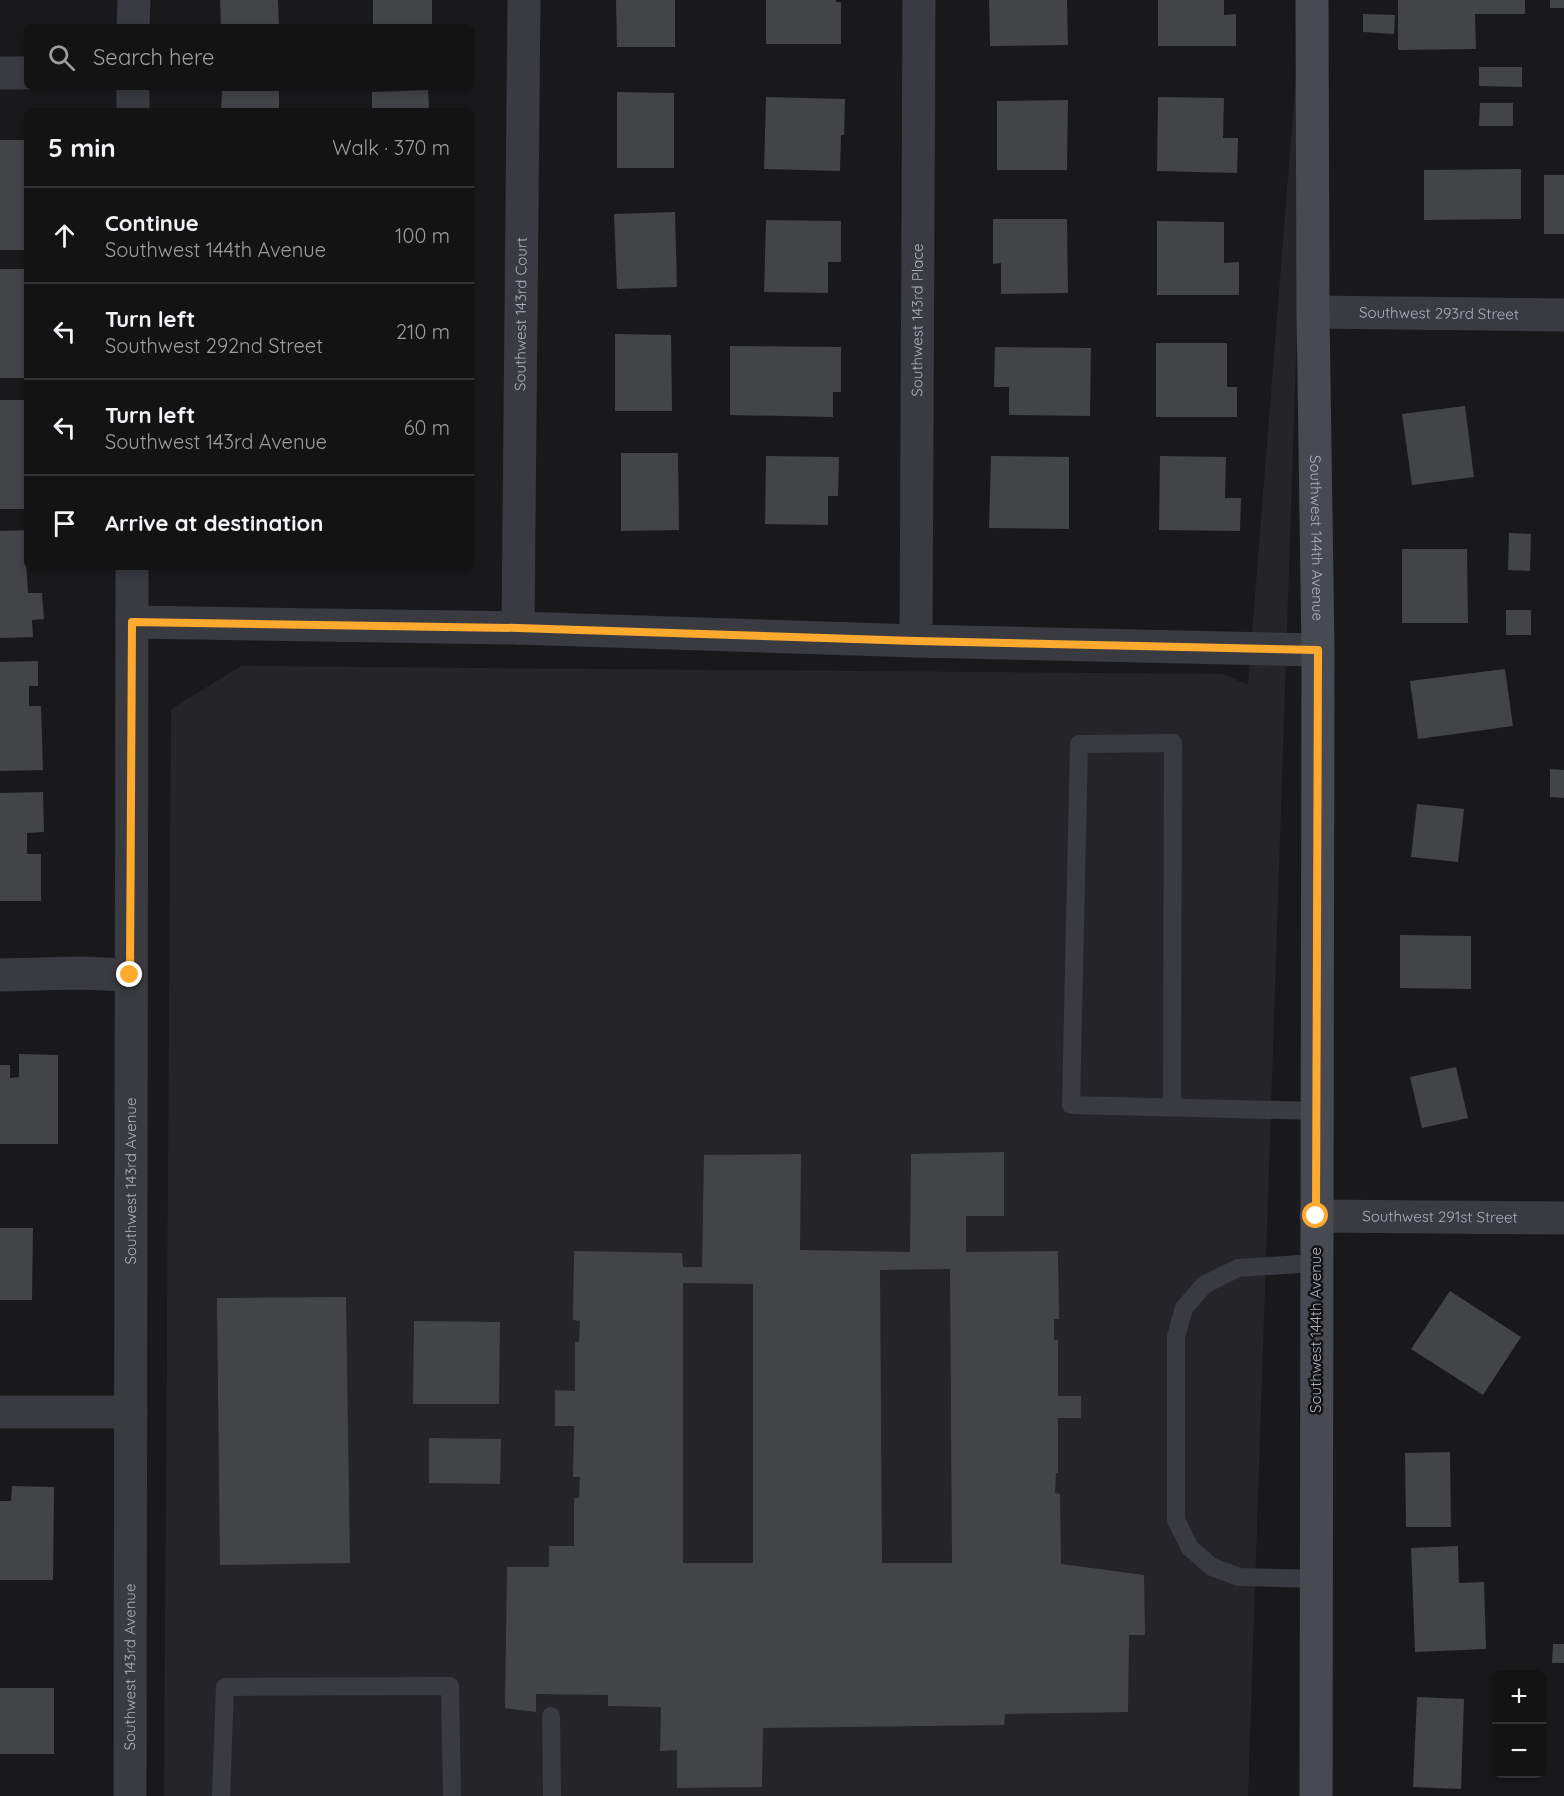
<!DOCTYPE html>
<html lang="en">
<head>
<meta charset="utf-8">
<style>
  :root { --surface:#131314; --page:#1c1c1d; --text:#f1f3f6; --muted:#9d9ea0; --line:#323234 }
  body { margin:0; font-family:Quicksand,sans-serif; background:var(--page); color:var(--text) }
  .controls { position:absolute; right:18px; bottom:18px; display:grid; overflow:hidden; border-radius:9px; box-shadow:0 3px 9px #0003 }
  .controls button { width:54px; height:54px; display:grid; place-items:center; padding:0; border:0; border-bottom:2px solid var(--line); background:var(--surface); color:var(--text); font:30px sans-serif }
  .stop { position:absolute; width:18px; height:18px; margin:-14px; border:4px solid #feaa2e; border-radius:50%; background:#fff }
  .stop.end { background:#feaa2e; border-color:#fff; box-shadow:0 2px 6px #0008 }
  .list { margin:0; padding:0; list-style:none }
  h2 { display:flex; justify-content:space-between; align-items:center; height:78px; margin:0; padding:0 24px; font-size:26px }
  h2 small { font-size:20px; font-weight:400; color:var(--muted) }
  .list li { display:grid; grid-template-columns:39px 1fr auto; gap:18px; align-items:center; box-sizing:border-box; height:96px; padding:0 24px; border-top:2px solid var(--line) }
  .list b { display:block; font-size:22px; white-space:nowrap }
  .list p { margin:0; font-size:20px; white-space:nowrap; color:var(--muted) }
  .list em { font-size:20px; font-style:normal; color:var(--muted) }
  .icon { flex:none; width:33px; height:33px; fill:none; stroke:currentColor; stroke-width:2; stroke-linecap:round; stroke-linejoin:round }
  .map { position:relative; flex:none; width:1564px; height:1796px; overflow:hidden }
  .search { position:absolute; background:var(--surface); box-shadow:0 3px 9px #0003; left:24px; top:24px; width:450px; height:66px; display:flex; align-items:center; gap:15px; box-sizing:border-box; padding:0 21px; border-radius:9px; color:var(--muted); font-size:22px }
  .panel { position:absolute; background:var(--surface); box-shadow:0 3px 9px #0003; left:24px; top:108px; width:450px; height:462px; border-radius:9px }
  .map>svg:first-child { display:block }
  .built { fill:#252529 }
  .building { fill:#434448; fill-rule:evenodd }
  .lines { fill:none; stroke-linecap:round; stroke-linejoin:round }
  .lane { stroke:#3a3b41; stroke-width:18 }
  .street { stroke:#3a3b41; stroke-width:33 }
  .secondary { stroke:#474a51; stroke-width:33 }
  .route { stroke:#feaa2e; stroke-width:8 }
  .labels { text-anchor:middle; stroke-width:5; stroke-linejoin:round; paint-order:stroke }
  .street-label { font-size:15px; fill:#aab1bc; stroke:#141416 }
</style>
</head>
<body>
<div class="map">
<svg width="1564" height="1796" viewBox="0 0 1564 1796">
  <rect width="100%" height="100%" fill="#19191b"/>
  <!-- built -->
  <path class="built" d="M1302,0H1308L1248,1796H164L171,709L241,666L1223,674L1248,685Z"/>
  <!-- building -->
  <path class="building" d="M220,0H278L279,27H221Z
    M373,0H432V27H373Z
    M616,0H675V47H617Z
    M766,0H836V2H841V44H766Z
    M989,0H1067L1068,45L990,46Z
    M1158,0H1224V15L1236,14V46H1158Z
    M1398,0H1525V14H1475L1476,49L1398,50Z
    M1550,0H1564V8H1550Z
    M1363,14L1395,15L1394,34L1363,32Z
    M1479,67H1522V87L1479,86Z
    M428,90L429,111H372V92Z
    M222,91H279V111H221Z
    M617,92L674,93V168H617Z
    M766,97L845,99L844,135H841L840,171L764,169Z
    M1158,97L1224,98L1223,138H1238L1237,173L1157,171Z
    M1068,100L1067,170H997V101Z
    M1480,103H1513V126H1479Z
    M0,140H27V250H0Z
    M1521,169V219L1424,220V170Z
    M1544,175H1564V234H1544Z
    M675,212L677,287L617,289L614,214Z
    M993,219H1067L1068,293L1001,294V263L993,264Z
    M766,220L841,221V262H828V293L764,292Z
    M1157,221L1224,222V263L1239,262V295H1157Z
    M0,269H27V378H0Z
    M615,334L671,335L672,411H615Z
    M1156,343H1227V387H1237V417H1156Z
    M730,346L841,347V392H833V417L730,415Z
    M995,347L1091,348L1090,416L1009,415V387H994Z
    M0,400H27V509H0Z
    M1465,406L1474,477L1412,485L1402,414Z
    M621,453H678L679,530L621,531Z
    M766,456L839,457L838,496H828V525L765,524Z
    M991,456L1069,457V529L989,528Z
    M1160,456L1226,457L1225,498H1241L1240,531L1159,530Z
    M27,530L26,561L28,593H42L44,619L32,620L33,637L0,638V531Z
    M1509,533L1531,534L1530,571L1508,570Z
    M1402,549H1467L1468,623H1402Z
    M1506,610H1531V635H1506Z
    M38,661V686H29V706H41L43,770L0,771V662Z
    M1505,669L1513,726L1418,739L1410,681Z
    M1550,769L1564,770V798L1550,797Z
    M43,792L44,832L27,833V854H41V901H0V793Z
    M1417,804L1464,809L1458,862L1411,857Z
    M1400,935L1471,936V989L1400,988Z
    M19,1054L58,1055V1144H0V1065H10V1078L19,1077Z
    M1456,1067L1468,1118L1422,1128L1410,1077Z
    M1004,1152V1216H966V1252L1058,1251L1059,1319H1054V1340H1058V1396H1081V1418H1058V1473H1056L1055,1493L1060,1494L1061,1564L1144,1575L1145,1635H1129L1128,1712L1005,1714L1004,1725L763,1728L762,1787L677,1788V1750L660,1751L661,1707L608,1706V1695L536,1694V1712L505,1708L507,1567H549V1546H574V1498H579L580,1477H573L574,1426H555V1390L575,1391V1342H579L580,1321L573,1320L574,1251L682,1253L683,1267H702L704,1155L801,1154L800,1250L910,1252L911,1154ZM950,1269L952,1563H882L880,1270ZM683,1283L753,1284V1563H683Z
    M0,1228H33L32,1300H0Z
    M1450,1291L1521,1337L1483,1395L1411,1349Z
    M346,1297L350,1563L220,1565L217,1298Z
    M414,1321L500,1322L499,1404H413Z
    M429,1438L501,1439L500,1484L429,1483Z
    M1450,1452L1451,1527H1406L1405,1453Z
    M12,1486L54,1487L53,1580H0V1501H11Z
    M1458,1546L1459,1583L1484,1582L1486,1649L1415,1652L1411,1548Z
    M1553,1644H1564V1663H1552Z
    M0,1688H54V1754H0Z
    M1417,1697L1464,1699L1461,1789L1413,1787Z"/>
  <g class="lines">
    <!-- lane -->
    <path class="lane" d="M1172,1108L1173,743L1079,744L1071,1105L1317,1111
      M1316,1579L1239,1577L1212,1567L1190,1548L1176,1520V1337L1184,1308L1204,1285L1238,1268L1316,1263
      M551,1716L552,1796
      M221,1796L225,1687L450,1686L452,1796"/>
    <!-- street -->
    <g class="street">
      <path d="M133,27L134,0"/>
      <path d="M0,73H27"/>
      <path d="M133,111V87"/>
      <path id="s1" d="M1313,312L1564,315"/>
      <path d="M132,622L518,628L916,641L1318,650"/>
      <path id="s2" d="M518,628L524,0"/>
      <path id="s3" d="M916,641L919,0"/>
      <path d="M0,975L79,973L130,975"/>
      <path id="s4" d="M1316,1216L1564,1218"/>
      <path d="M0,1412H131"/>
      <path id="s5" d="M130,1796L132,567"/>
    </g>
    <!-- secondary -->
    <path class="secondary" id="s6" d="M1312,0L1313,312L1318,650L1316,1796"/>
  </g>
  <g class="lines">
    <!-- route -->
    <path class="route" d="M130,975L132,622L518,628L916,641L1318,650L1316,1216"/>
  </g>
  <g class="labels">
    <!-- street labels -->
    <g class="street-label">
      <text dy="5" stroke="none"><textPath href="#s2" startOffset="314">Southwest 143rd Court</textPath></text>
      <text dy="5" stroke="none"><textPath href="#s1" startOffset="126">Southwest 293rd Street</textPath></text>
      <text dy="5" stroke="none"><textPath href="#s3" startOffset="321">Southwest 143rd Place</textPath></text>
      <text dy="5" stroke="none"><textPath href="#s6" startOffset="538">Southwest 144th Avenue</textPath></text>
      <text dy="5" stroke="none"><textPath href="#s5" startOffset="615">Southwest 143rd Avenue</textPath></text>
      <text dy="5" stroke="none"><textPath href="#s4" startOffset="124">Southwest 291st Street</textPath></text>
      <text transform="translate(1316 1330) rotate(-90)" y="5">Southwest 144th Avenue</text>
      <text dy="5" stroke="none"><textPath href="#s5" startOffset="129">Southwest 143rd Avenue</textPath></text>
    </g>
  </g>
</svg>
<div class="controls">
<button>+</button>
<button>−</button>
</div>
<div class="stop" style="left:1316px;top:1216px"></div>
<div class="stop end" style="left:130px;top:975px"></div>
<div class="search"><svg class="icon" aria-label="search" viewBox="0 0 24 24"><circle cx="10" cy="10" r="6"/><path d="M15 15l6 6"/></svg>Search here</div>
<section class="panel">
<h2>5 min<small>Walk · 370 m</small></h2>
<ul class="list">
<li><svg class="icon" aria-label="ahead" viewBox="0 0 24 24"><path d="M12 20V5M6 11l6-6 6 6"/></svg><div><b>Continue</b><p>Southwest 144th Avenue</p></div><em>100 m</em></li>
<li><svg class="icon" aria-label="left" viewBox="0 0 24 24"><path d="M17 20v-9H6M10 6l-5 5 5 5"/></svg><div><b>Turn left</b><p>Southwest 292nd Street</p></div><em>210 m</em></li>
<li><svg class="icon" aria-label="left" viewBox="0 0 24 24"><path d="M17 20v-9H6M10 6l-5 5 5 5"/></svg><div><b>Turn left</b><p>Southwest 143rd Avenue</p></div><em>60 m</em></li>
<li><svg class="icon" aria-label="arrive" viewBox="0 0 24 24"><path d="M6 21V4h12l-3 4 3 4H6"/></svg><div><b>Arrive at destination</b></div></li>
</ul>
</section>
</div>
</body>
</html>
